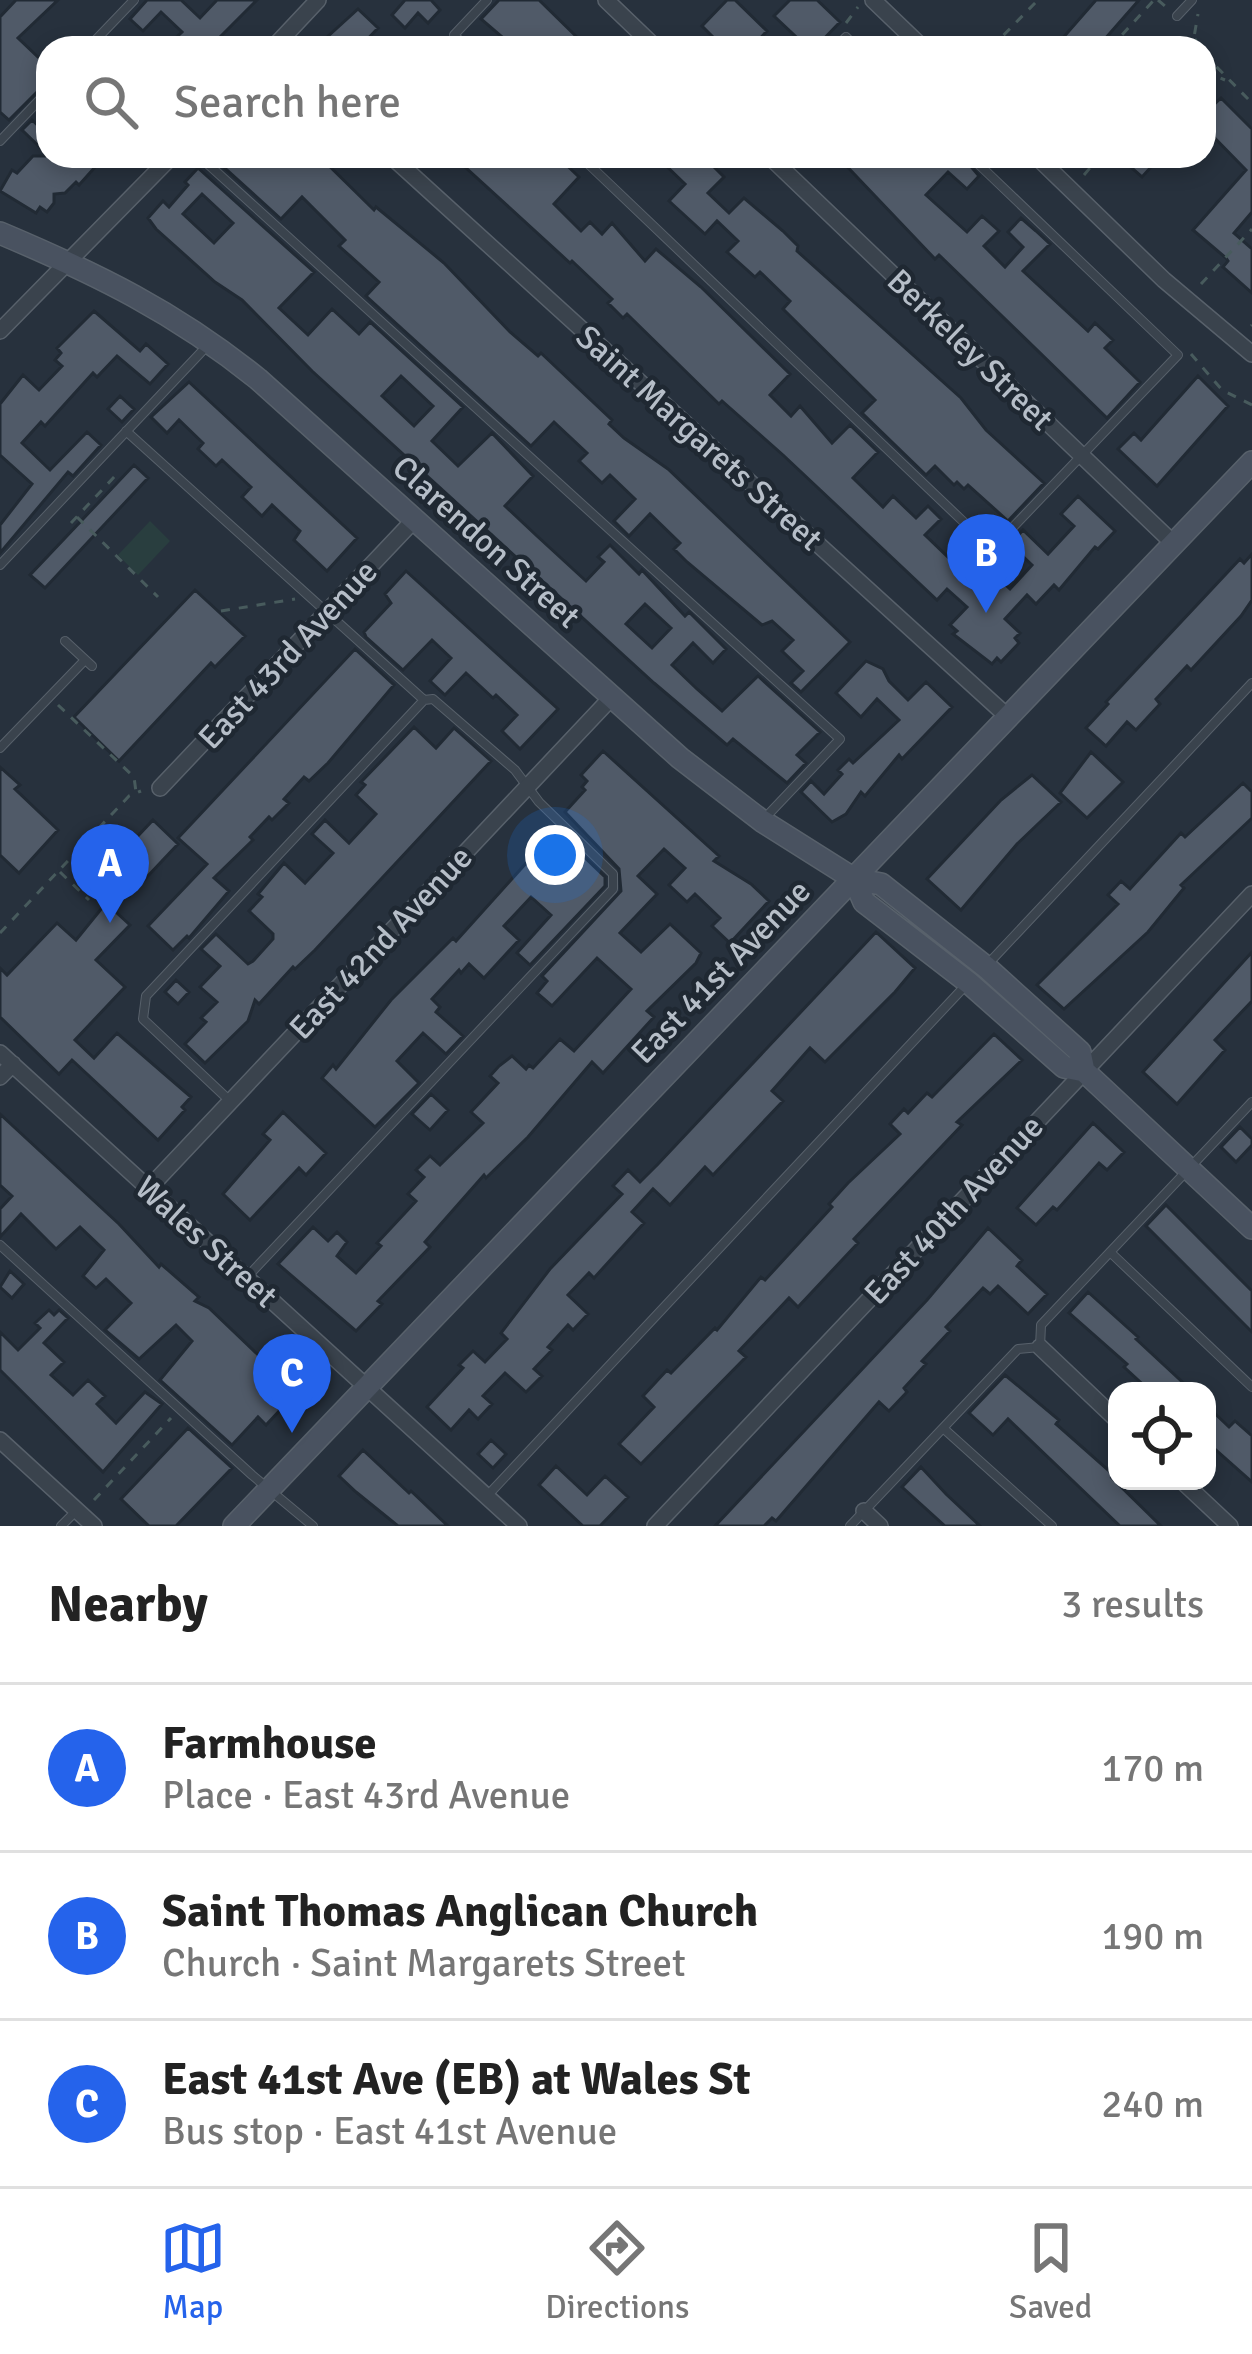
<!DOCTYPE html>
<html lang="en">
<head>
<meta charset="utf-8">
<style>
  :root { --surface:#fff; --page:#f6f6f6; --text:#222; --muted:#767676; --line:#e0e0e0; --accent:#2563eb }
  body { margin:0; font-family:Signika,sans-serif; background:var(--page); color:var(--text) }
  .controls { position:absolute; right:36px; bottom:36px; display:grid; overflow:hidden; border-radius:24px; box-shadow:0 6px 18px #0003 }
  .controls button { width:108px; height:108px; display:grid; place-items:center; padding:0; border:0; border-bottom:3px solid var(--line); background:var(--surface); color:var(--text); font:60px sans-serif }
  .you { position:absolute; left:555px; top:855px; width:42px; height:42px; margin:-30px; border:9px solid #fff; border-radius:50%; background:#1a73e8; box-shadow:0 0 0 18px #1a73e833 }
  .badge { display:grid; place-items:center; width:78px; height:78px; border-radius:50%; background:var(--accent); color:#fff; font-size:39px; font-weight:700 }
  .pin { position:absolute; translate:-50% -99px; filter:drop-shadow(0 3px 6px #0008) }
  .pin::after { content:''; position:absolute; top:63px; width:42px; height:36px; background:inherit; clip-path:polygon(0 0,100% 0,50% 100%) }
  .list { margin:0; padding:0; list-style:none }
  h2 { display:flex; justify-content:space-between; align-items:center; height:156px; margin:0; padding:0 48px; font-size:51px }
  h2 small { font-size:39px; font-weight:400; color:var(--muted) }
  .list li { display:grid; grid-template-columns:78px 1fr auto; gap:36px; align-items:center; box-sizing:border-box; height:168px; padding:0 48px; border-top:3px solid var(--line) }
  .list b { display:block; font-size:45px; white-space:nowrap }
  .list p { margin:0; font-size:39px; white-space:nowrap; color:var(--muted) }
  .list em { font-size:39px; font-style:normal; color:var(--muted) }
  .icon { flex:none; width:66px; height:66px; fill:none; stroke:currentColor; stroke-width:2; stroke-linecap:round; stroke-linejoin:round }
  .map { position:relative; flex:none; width:1252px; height:1526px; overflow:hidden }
  .search { position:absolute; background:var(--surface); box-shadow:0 6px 18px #0003; left:36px; right:36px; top:36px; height:132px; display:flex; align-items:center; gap:30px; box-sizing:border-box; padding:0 42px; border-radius:36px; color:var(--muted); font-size:45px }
  .sheet { height:660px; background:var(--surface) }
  nav { display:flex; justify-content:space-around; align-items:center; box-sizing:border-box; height:168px; border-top:3px solid var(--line); background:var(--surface); font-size:33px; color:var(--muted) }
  nav a { display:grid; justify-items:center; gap:6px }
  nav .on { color:var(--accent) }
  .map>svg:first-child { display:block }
  .green { fill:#293e3f }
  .building { fill:#505a68; stroke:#212a34; stroke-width:3; fill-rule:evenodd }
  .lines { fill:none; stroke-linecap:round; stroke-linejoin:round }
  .lane-casing { stroke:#58616b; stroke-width:10 }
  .street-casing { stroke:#58616b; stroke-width:18 }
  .secondary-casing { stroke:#58616b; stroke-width:24 }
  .path { stroke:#485b5d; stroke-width:3; stroke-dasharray:9 9; stroke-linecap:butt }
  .lane { stroke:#3a434d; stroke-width:8 }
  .street { stroke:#3a434d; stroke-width:15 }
  .secondary { stroke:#495260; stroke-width:21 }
  .labels { text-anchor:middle; stroke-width:9; stroke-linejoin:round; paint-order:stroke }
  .street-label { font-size:33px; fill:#b6bec8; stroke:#1f2832 }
</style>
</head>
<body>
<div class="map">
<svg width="1252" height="1526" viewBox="0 0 1252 1526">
  <rect width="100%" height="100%" fill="#27313d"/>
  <!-- green -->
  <path class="green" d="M150,521L170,541L138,575L118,555Z"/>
  <!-- building -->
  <path class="building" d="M16,0H58L18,38L40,59L48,51V81L9,120L0,112V17Z
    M147,0H181L200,18L217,0H257L209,48H165L182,32L161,12L143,31L130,19Z
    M405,0H431L440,10L428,23L418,13L405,28L392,15Z
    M499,0H539L588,48H515L481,19Z
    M727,0H735L767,31L751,48H724L702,26Z
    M790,0H817L840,22L815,48H808L774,16Z
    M1096,0H1139L1097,48H1054Z
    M358,9L378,28L359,48H335L325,39Z
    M1221,98L1252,129V212L1234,233L1252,249V293L1223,267L1228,261L1226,258L1193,230L1246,170L1204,127V114Z
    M32,120L48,135V155L22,130Z
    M33,156H105L79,185L76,182L65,193L54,194V203L47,212L40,207L36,213L0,191L12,170L17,173Z
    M220,156H243L254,166L263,156H319L374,210L376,207L444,263L510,332L538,356L541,353L612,420L609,424L624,438L668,469L850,642L801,692L791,683L803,671L782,651L793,640L772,621L762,625L687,562L674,549L680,543L650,514L629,536L614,521L635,499L610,475L602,483L579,461L587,453L554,422L531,446L366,296L379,282L339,246L345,240L302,197L281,219L216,160Z
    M453,156H557L579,177L554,204L581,231L590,222L602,234L612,223L645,261L656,249L701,287L790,374L770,395L791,416L800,406L832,443L850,425L878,452L853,478L883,507L893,496L916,518L928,506L941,519L925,535L948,557L965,539L980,553L976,558L1010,589L1032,565L1010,544L1023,530L1048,554L1074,526L1061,514L1078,496L1115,531L1098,549L1095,547L1059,590L1054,585L1036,604L1027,595L1005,619L1020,633L1015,638L1019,643L1001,662L997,658L992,664L953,634L957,631L950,625L967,607L947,589L937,600L783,455L722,401L719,404L627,314L623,318L608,303L612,299L572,261L570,263Z
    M656,156H699L708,161L724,177L708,193L729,213L744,198L783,231L798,246L797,251L961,398L986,430L1044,483L1008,521L968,485L964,489L957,482L954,485L935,466L926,475L862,413L875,400L783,309L790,301L760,272L755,277L727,252L738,241L717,221L705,234L669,201L685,184Z
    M837,156H962L979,176L967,189L948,172L926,195L967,232L982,216L999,231L984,246L1005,267L1023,247L1008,232L1021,218L1036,231L1050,244L1023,271L1088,331L1095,323L1113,340L1105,348L1140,382L1107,418L939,255L935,259Z
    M1118,156H1161L1142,177Z
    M198,168L314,272L279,308L308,335L332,309L359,334L370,322L463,407L432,441L458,466L492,433L533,476L505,506L537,536L586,581L604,562L598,557L610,545L639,574L642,570L685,616L689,612L726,649L713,663L693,643L672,665L697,689L722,711L758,676L820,732L797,755L806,763L787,783L733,739L727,745L654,683L312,371L242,300L215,282L156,229L148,218L163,201L169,207L188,185L185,182ZM202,194L233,223L214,243L183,214ZM401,376L433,406L414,426L382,396ZM645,604L671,628L652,648L626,624Z
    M94,311L140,351L146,344L168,364L150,384L117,356L97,377L93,373L45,426L41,422L22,443L50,470L87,432L101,445L73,476L68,472L0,553V525L32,484L0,455V404L23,375L39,390L62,366L55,360L61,353L57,348Z
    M1198,376L1228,406L1157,486L1118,449L1134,433L1141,440Z
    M189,382L357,538L327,571L294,540L300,531L272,505L262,516L242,497L251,487L222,460L216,466L198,449L203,443L179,420L167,433L151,417Z
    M120,396L134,409L122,422L108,409Z
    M134,465L148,478L45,588L30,575Z
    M1252,554V600L1241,616L1191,670L1187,666L1156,699L1160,704L1136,730L1127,722L1106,746L1086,728L1108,704L1106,702L1240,559L1244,563Z
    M406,571L558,709L520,749L502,731L517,715L496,695L493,698L466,673L445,695L430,681L451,658L432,640L403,670L366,637L364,632L391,603L385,594Z
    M195,590L245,636L215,667L211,663L119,761L74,717Z
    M355,649L394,685L328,763L309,781L304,777L284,799L289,803L272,820L269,817L250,837L253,840L214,878L229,891L189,938L187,936L173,950L148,926L207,864L178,838Z
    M866,661L883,669L889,681L908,700L926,682L952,707L902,759L899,755L865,796L861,792L846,814L832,822L801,792L811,781L824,794L842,774L838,770L849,759L853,763L899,720L877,699L861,717L836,693Z
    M414,727L436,748L454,728L491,761L315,950L295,969L293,967L259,1004L255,1000L248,1021L205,1063L185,1044L206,1022L201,1018L217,1002L200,987L220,966L201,949L216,934L248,964L253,961L273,939V934L249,911L262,897L258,894L284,863L305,883L333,853L312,834L325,820L349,843L376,814L356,795L365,785L361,782Z
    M603,751L719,856L714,861L751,884L769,901L730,943L712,926L720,918L695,894L687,902L669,885L685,868L664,849L638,876L657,894L620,933L641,952L670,924L701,953L696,963L647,1011L654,1017L603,1073L592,1062L528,1137L486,1178L484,1175L425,1242L430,1247L378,1301L382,1304L356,1331L278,1264L313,1227L328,1241L337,1232L347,1242L337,1256L356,1273L381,1246L377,1243L416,1201L408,1194L424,1177L416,1170L430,1156L440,1165L483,1123L471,1112L498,1083L490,1076L499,1066L512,1056L526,1069L529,1065L533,1068L560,1039L574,1051L631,989L597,958L552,1006L537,993L547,981L542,976L621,891L619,869L565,812L585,790L582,787L587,781L581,775Z
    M1091,752L1123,782L1087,818L1060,793Z
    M0,767L20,785L15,789L58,830L19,873L0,855Z
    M1032,775L1061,802L1017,844L961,910L927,879L1001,800Z
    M1243,783L1252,792V818L1181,885L1184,888L1148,932L1064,1009L1037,985L1118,904L1108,895L1121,881L1130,889L1181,833L1185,837Z
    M153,820L178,844L129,896L104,872Z
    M556,830L605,877V886L530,965L517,953L551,915L531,897L504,926L519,940L484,978L469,964L461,973L459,970L432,999L440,1007L436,1012L463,1036L446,1054L423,1033L397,1061L419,1083L375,1127L322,1078L333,1065L336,1069L391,1000L453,938L456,941Z
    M106,903L130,925L96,960L125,987L75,1040L94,1058L117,1033L191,1097L182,1107L185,1110L158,1140L72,1060L59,1074L0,1017V968L7,975L57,923L76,940Z
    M876,932L915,968L895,992L825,1062L810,1048L772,1091L783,1101L713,1175L705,1167L670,1205L653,1189L632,1212L644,1223L594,1278L589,1273L568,1295L588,1314L573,1330L568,1325L548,1347L552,1350L534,1369L542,1376L526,1392L505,1373L483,1396L492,1404L478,1419L469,1410L451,1430L427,1407L463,1368L459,1365L473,1351L485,1362L507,1339L501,1333L550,1269L622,1194L613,1186L628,1170L640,1182L658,1164Z
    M1252,952V1001L1215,1040L1225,1050L1177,1104L1143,1072Z
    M176,980L189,992L178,1004L165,992Z
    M994,1034L1022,1060L957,1122L962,1125L854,1239L858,1243L798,1307L789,1298L739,1351L746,1357L641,1464L619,1444L654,1407L643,1396L667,1370L671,1373L715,1328L717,1330L761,1277L765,1280L832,1207L829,1204L848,1183L900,1134L890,1124L904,1109L908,1113L927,1093L932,1097Z
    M431,1094L448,1110L430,1130L412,1114Z
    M283,1112L326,1153L306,1175L299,1168L250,1220L223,1194L270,1140L263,1134Z
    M0,1114L119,1224L159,1267L161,1264L199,1297L195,1301L209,1308L297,1392L266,1425L258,1417L232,1445L160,1380L192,1341L176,1325L139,1359L105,1330L131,1303L106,1279L96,1288L83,1276L104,1250L80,1227L56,1249L21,1214L0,1237V1209L12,1196L0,1185Z
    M1093,1123L1124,1152L1107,1170L1099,1163L1057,1210L1053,1207L1036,1225L1017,1208Z
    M1240,1127L1252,1139V1145L1236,1162L1221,1147Z
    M1166,1205L1252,1291V1332L1146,1226Z
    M988,1228L1022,1260L1017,1266L1047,1294L1028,1314L998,1286L990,1294L983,1288L946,1327L950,1331L922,1361L926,1364L904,1388L907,1392L889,1411L879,1402L776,1521L772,1518L764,1526H715L927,1300Z
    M10,1271L24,1284L12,1298L0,1287Z
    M1088,1292L1138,1337L1136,1339L1192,1391H1150L1124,1367L1127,1364L1069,1313Z
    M49,1310L54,1315L59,1310L68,1318L44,1343L64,1362L51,1375L73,1395L88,1380L105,1396L97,1404L116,1423L145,1392L162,1404L103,1472L0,1370V1332L18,1350L40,1328L35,1323Z
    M1005,1375L1059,1420L1056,1424L1115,1476L1112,1478L1161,1526H1120L1008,1419L993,1435L969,1413Z
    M1207,1406L1229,1427L1235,1421L1252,1436V1482L1207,1442Z
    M188,1428L232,1468L176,1526H149L121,1499Z
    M491,1440L506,1454L493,1468L478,1454Z
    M363,1450L409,1493L411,1491L448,1526H398L356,1492L339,1476Z
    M556,1466L587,1495L605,1476L628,1497L600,1526H583L539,1485Z
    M921,1467L946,1494L980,1526H945L902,1487Z"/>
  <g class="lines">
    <!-- lane casing -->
    <g class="lane-casing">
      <path id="lane" d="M1177,16L1192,0
        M88,48L134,0
        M467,48L454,35L487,0
        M835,48L846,37L857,48
        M0,141L48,91
        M199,156L840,739L763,820
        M580,156L992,549L1178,355L970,156
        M126,431L424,700L433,699L515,770L539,802L613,874V889L248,1276
        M0,565L206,347
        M65,641L92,666
        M0,748L85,660
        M986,966L1252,683
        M230,1101L143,1019L146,996L424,700
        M0,1245L252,1475L313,1526
        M1110,1252L1252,1387
        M943,1428L1052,1526
        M488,1495L966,985
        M61,1526L76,1511
        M850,1526L1018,1349L1040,1347L1041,1325L1252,1102"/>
    </g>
    <!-- street casing -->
    <g class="street-casing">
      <path id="street" d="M606,0L656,48
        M873,0L923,48
        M273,48L318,0
        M391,156L1008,717
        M769,156L1173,543
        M1036,156L1164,280L1252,354
        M0,331L172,156
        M160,788L414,520
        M0,1053L519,1526
        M0,1077L13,1064
        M149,1188L612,697
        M1040,1347L1117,1420
        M0,1440L94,1526
        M1182,1481L1230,1526
        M864,1511L880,1526
        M655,1526L1252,894"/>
    </g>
    <!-- secondary casing -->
    <g class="secondary-casing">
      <path id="secondary" d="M0,233C97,274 175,312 258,379L680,758L762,821L854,879L881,884L986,967L1080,1052L1084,1071L1252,1228
        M854,879L864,902L969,983L1064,1067L1084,1071
        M234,1526L1252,462"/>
    </g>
    <!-- path -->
    <path class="path" d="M1158,0L1166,7
      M846,23L858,7
      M1195,39L1200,48
      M991,48L1038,0
      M1110,48L1154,0
      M1184,48L1194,37L1198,14
      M1204,54L1252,103
      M1204,71L1225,80
      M1084,175L1100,156
      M1201,284L1252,229
      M1251,326L1252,325
      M1191,354L1222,390L1252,405
      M77,517L158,597
      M71,523L116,475
      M221,611L295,599
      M58,705L134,777L136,792
      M60,872L89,900
      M0,933L129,796L141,791
      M94,1500L171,1418"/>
    <!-- lane -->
    <use href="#lane" class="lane"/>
    <!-- street -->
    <use href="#street" class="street"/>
    <!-- secondary -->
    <use href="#secondary" class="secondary"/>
  </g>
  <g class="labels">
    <!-- street labels -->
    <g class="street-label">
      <text transform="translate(971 349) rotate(44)" y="12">Berkeley Street</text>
      <text transform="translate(700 437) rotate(42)" y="12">Saint Margarets Street</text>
      <text transform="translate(487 541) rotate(42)" y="12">Clarendon Street</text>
      <text transform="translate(287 654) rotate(-47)" y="12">East 43rd Avenue</text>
      <text transform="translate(380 942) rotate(-47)" y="12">East 42nd Avenue</text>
      <text transform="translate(720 971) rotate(-46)" y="12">East 41st Avenue</text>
      <text transform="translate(953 1209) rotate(-47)" y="12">East 40th Avenue</text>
      <text transform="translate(207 1241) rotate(42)" y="12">Wales Street</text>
    </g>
  </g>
</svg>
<div class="controls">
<button><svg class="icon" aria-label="locate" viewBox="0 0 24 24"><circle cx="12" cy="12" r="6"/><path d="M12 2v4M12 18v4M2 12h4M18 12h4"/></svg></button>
</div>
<div class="you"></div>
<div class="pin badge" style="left:110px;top:923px">A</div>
<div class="pin badge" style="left:986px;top:613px">B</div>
<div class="pin badge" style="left:292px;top:1433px">C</div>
<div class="search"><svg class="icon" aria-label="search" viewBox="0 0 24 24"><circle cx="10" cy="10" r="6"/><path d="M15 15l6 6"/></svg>Search here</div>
</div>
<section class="sheet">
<h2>Nearby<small>3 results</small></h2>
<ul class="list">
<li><span class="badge">A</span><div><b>Farmhouse</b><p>Place · East 43rd Avenue</p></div><em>170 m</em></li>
<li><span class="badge">B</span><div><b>Saint Thomas Anglican Church</b><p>Church · Saint Margarets Street</p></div><em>190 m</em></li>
<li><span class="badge">C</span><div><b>East 41st Ave (EB) at Wales St</b><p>Bus stop · East 41st Avenue</p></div><em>240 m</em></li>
</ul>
</section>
<nav>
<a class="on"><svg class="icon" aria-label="map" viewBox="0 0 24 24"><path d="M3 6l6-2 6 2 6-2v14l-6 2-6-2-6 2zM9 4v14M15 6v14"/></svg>Map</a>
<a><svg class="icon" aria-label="directions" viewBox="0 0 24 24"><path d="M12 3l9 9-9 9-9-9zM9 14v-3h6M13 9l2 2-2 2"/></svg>Directions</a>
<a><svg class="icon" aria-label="saved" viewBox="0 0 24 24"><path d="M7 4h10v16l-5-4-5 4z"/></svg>Saved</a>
</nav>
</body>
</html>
